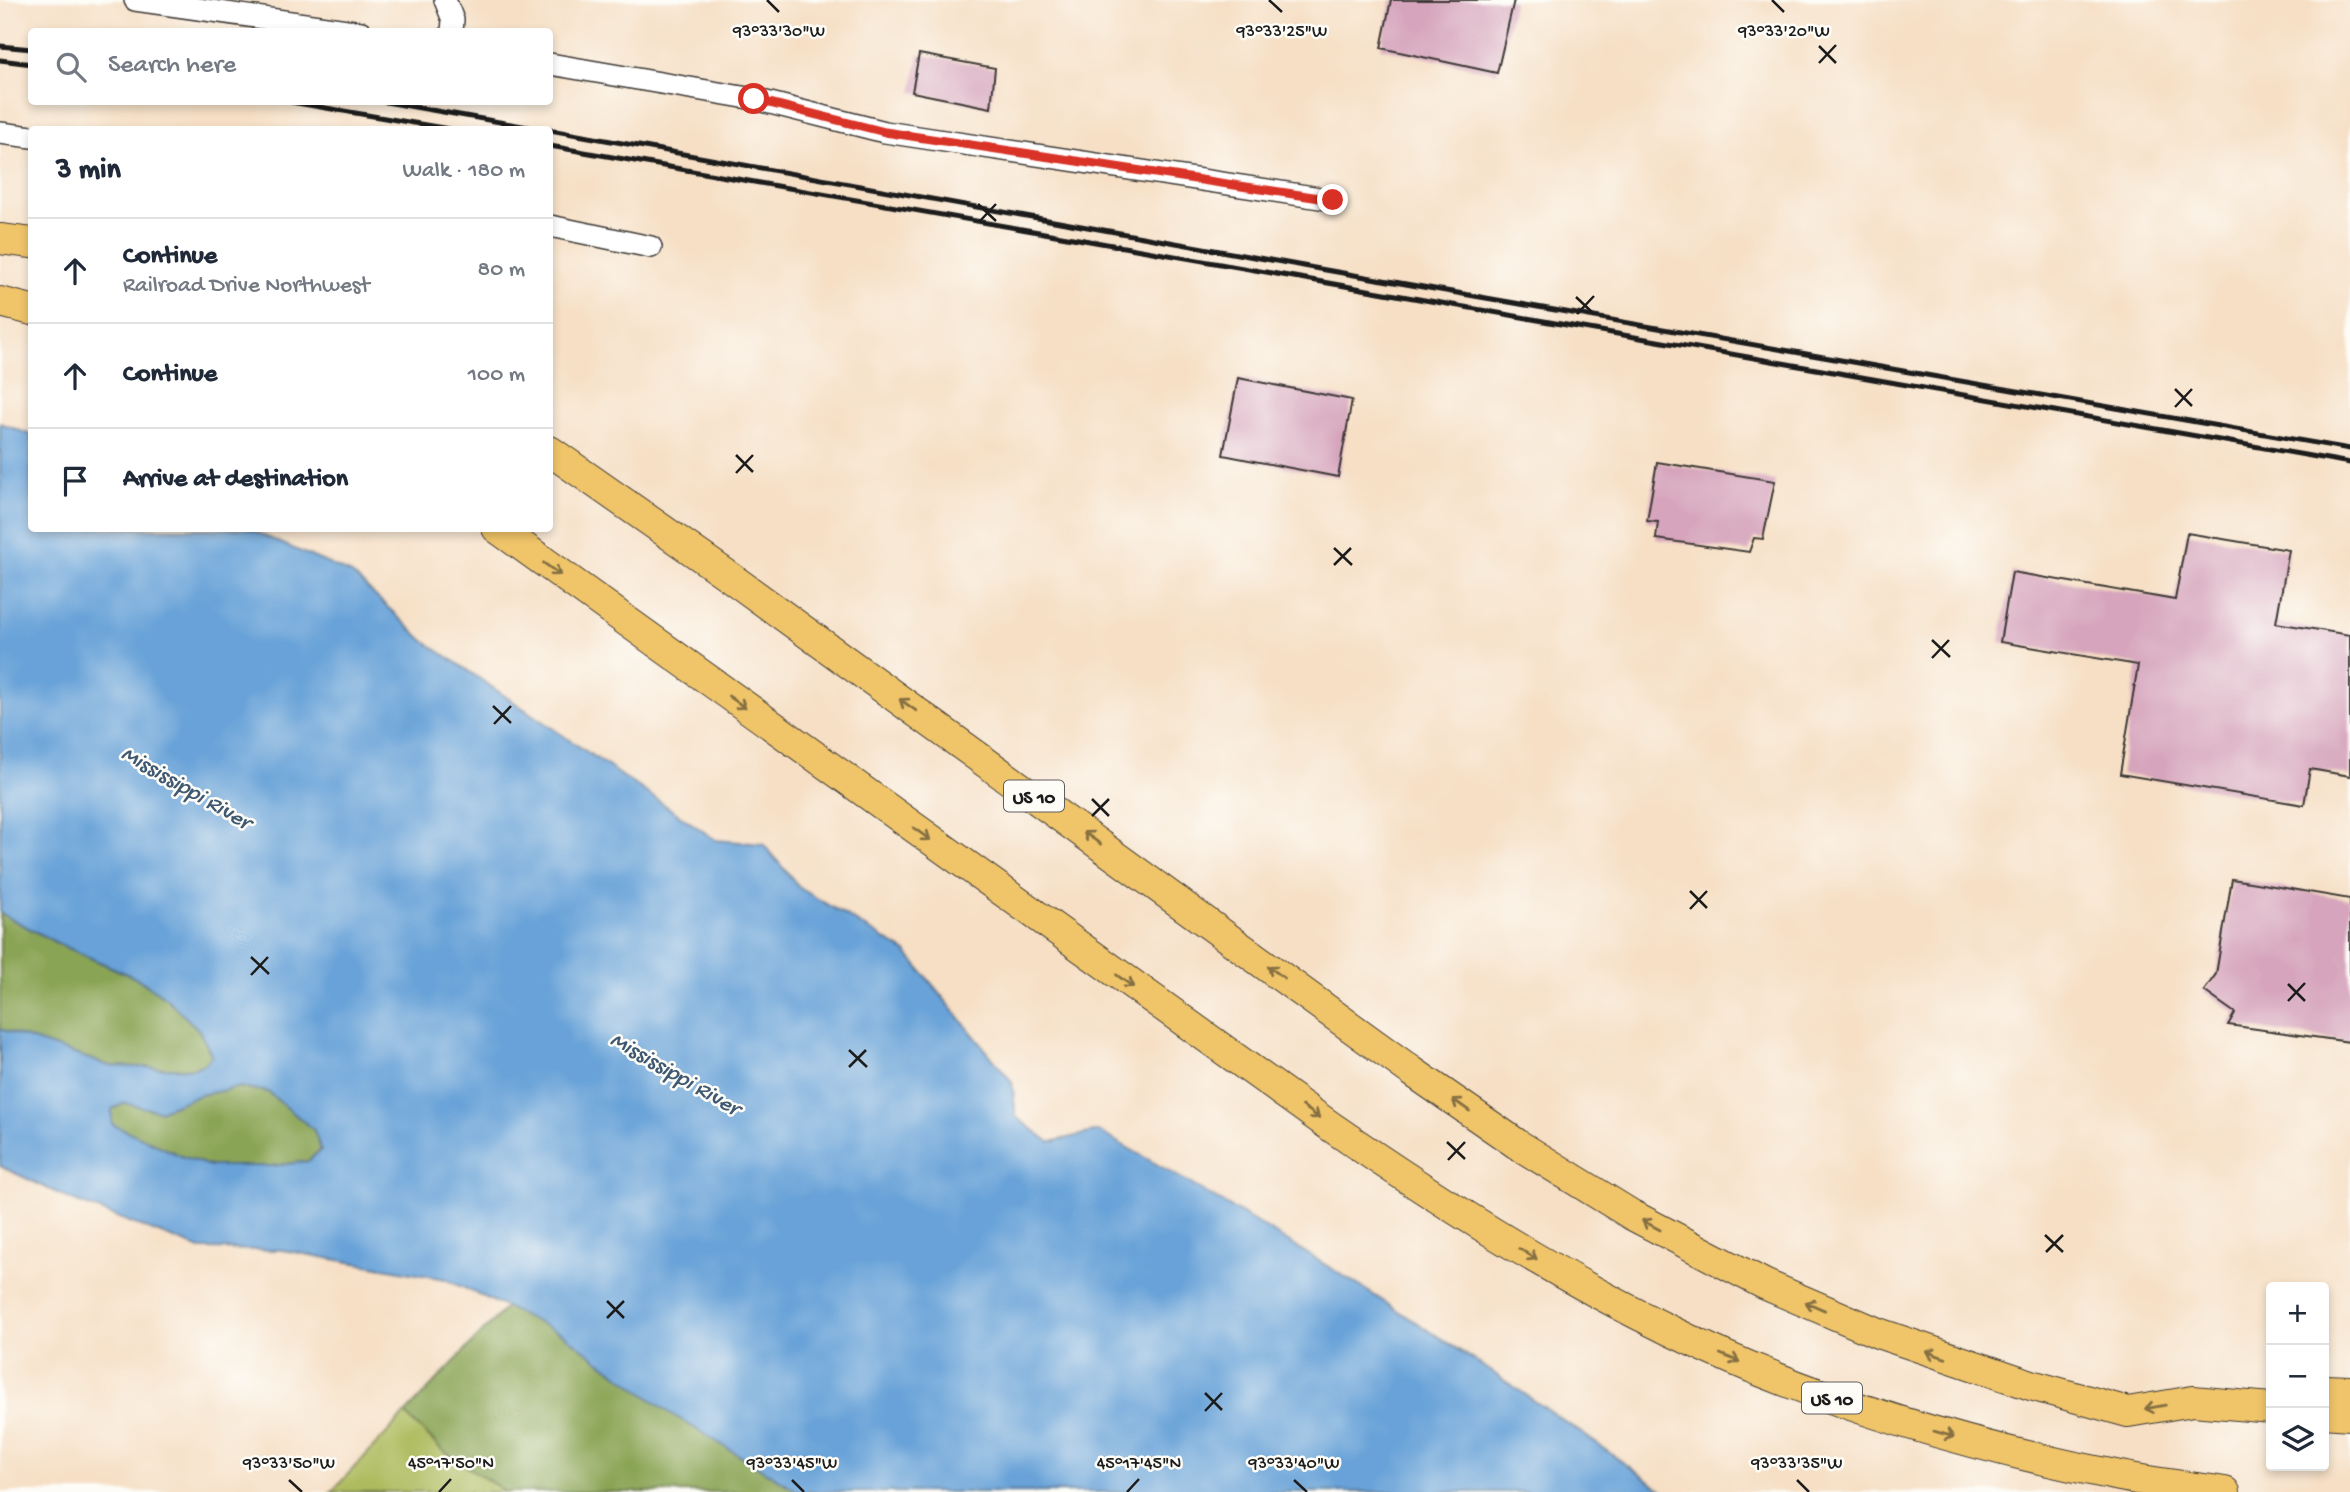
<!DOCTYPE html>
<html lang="en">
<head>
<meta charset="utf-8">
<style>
  :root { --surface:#fff; --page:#f2f2f3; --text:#1f2937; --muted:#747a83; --line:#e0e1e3 }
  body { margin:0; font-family:"Gochi Hand",sans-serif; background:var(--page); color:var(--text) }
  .controls { position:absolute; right:21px; bottom:21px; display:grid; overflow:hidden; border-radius:7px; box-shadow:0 4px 10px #0003 }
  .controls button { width:63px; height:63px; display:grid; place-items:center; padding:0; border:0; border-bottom:2px solid var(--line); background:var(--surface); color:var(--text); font:35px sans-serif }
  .stop { position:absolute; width:21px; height:21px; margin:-16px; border:5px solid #d93025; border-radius:50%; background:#fff }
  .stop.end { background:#d93025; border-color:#fff; box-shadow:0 2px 7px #0008 }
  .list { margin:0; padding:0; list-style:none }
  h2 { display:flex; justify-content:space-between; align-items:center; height:91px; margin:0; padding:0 28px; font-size:30px }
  h2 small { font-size:23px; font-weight:400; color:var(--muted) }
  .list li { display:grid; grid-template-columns:46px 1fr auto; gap:21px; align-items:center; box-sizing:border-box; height:105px; padding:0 28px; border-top:2px solid var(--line) }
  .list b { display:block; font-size:26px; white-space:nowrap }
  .list p { margin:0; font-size:23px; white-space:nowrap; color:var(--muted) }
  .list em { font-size:23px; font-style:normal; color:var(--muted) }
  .icon { flex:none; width:38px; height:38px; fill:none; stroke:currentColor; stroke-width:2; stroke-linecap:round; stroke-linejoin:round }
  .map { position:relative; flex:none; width:2350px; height:1492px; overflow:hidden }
  .search { position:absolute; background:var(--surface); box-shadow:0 4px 10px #0003; left:28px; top:28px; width:525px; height:77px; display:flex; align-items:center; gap:18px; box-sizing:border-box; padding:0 24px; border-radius:7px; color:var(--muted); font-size:26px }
  .panel { position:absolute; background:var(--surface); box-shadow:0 4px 10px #0003; left:28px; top:126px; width:525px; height:406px; border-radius:7px }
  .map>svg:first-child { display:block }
  .green { fill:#aebc5e; stroke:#656c3d; stroke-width:2 }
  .forest { fill:#8aa455; stroke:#536038; stroke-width:2 }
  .water { fill:#68a2d8; stroke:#425f7a; stroke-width:2; fill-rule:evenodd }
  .building { fill:#d6a4bc }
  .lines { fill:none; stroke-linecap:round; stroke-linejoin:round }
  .minor-casing { stroke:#3d3935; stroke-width:24 }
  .highway-casing { stroke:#3d3935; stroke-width:32 }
  .minor { stroke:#fff; stroke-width:21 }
  .highway { stroke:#f0c469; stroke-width:30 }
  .rail { stroke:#1c1c1c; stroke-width:5 }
  .oneway { stroke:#867042 }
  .route { stroke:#d93025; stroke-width:9 }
  .ticks { fill:none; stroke:#1c1c1c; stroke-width:2.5 }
  .labels { text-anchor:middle; stroke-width:5; stroke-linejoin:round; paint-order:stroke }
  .shield { fill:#fdfcf7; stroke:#605f5e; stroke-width:2 }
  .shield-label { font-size:19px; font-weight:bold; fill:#1c1c1c }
  .water-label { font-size:23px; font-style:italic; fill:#3e5871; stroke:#fdfcf7 }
  .ticks-label { font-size:18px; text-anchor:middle; fill:#1c1c1c; stroke:#fdfcf7; stroke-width:5; stroke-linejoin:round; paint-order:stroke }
</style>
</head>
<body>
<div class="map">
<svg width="2350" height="1492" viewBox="0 0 2350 1492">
  <rect width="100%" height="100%" fill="#fdfcf7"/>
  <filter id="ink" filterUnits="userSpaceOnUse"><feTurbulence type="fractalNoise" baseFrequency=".0143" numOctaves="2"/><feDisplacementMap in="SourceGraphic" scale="14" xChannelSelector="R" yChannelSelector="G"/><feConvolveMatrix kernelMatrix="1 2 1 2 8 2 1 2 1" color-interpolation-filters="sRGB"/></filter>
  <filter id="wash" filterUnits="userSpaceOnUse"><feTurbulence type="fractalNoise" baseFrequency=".00686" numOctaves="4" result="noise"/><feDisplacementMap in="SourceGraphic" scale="28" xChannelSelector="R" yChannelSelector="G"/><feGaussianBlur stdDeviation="1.57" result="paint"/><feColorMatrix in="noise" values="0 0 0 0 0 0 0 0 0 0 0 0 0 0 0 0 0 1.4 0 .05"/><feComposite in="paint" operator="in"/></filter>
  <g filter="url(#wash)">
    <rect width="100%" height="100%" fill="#f6dfc5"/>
    <!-- green -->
    <path class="green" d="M405,1414L442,1450L506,1492H331Z"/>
    <!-- forest -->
    <path class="forest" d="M0,913L57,943L138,979L166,998L199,1030L212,1056L205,1064L192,1069L110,1066L0,1029Z
      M241,1087L268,1092L314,1130L321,1149L308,1161L272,1166H210L181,1156L112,1125V1109L125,1103L159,1111L200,1095Z
      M506,1307L563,1334L670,1413L799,1492H506L442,1450L405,1414Z"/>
    <!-- water -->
    <path class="water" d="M0,423L31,435L32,528L249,529L352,574L423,640L716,840L763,844L800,888L906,952L1012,1082L1016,1117L1050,1142L1098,1131C1294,1240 1483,1361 1665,1492H799L670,1413L563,1334L445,1279L282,1250L200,1249L72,1200L0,1166V1029L110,1066L192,1069L205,1064L212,1056L199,1030L166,998L138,979L57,943L0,913ZM241,1087L268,1092L314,1130L321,1150L308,1161L272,1166H210L181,1156L112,1124V1109L125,1103L159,1111L200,1095Z"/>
    <g id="blocks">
      <!-- building -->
      <path class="building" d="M1391,0H1514L1497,73L1381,48Z
        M919,54L995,68L991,108L912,92Z
        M1238,378L1352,400L1338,477L1223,455Z
        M1657,462L1775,481L1763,539L1754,538L1749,552L1656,539L1658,522L1647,521Z
        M2187,533L2289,550L2276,623L2350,635V776L2310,769L2304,805L2120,774L2138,665L2000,642L2012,572L2175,600Z
        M2232,879L2350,899V1042L2228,1025L2235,1013L2204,991L2216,974Z"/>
    </g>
  </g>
  <g filter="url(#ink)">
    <use href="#blocks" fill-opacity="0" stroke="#3d3935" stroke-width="2"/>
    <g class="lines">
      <!-- minor casing -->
      <g class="minor-casing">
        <path id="minor" d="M135,0L361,32
          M445,0L453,20L452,32
          M550,64L754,99L885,132L1333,200
          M0,133L32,137
          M550,226L651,247"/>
      </g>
      <!-- highway casing -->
      <g class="highway-casing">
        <path id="highway" d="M0,239L32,243
          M0,302L32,310
          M550,451L730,577L1410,1070L1517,1144L1632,1215L1764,1284L1878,1333L2031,1385L2128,1412L2193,1401L2271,1408
          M497,528L1330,1126C1439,1201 1550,1272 1669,1330C1811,1400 1965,1446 2120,1476C2155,1483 2190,1487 2225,1492
          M2324,1390L2350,1391
          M2324,1413L2350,1415"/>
      </g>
      <!-- minor -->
      <use href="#minor" class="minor"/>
      <!-- highway -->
      <use href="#highway" class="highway"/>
      <!-- rail -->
      <path class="rail" d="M0,46L32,49
        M0,60L32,64
        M291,102L455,130
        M386,102L545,130
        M550,130L1320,269L2350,449
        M550,146L2350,463"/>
    </g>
    <!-- one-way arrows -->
    <defs><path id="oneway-shaft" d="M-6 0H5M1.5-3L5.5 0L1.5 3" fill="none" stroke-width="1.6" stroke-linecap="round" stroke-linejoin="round" transform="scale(1.75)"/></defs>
    <g class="oneway">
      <use href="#oneway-shaft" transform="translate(552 569) rotate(36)"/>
      <use href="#oneway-shaft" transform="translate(737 702) rotate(35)"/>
      <use href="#oneway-shaft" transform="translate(908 705) rotate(-145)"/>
      <use href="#oneway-shaft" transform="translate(922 834) rotate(36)"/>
      <use href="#oneway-shaft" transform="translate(1092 838) rotate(-144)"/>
      <use href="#oneway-shaft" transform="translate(1276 972) rotate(-144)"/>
      <use href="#oneway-shaft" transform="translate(1125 981) rotate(36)"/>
      <use href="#oneway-shaft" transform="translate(1461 1105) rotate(-145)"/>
      <use href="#oneway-shaft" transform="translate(1311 1112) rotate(35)"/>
      <use href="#oneway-shaft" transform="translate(1651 1225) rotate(-152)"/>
      <use href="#oneway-shaft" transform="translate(1528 1254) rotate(31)"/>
      <use href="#oneway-shaft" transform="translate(1815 1306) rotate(-157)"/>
      <use href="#oneway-shaft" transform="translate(1936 1355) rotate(-161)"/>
      <use href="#oneway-shaft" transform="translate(1730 1358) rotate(22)"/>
      <use href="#oneway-shaft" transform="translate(2155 1407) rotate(170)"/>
      <use href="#oneway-shaft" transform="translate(1944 1434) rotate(16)"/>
    </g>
  </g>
  <g class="lines" filter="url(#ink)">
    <!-- route -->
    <path class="route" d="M754,99L885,132L1333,200"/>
  </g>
  <!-- ticks -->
  <path class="ticks" d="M767,0L779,12M1269,0L1282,12M1772,0L1784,12M1819,46L1836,63M1819,63L1836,45M978,204L996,221M979,222L996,204M1576,297L1594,314M1577,314L1594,296M2175,389L2192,406M2175,407L2192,389M736,455L753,472M736,473L753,455M1334,548L1352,565M1334,565L1351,548M1932,640L1950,657M1932,658L1949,640M493,706L511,723M494,724L511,706M1092,799L1109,816M1092,816L1109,799M1690,891L1707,908M1690,909L1707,891M251,957L269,974M251,975L268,957M2288,984L2305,1001M2288,1001L2305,983M849,1050L867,1067M849,1067L866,1050M1447,1142L1465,1159M1448,1160L1465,1142M2045,1235L2063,1252M2046,1252L2063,1235M607,1301L624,1318M607,1318L624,1301M1205,1393L1222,1410M1205,1411L1222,1393M289,1480L302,1492M792,1480L804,1492M1294,1480L1307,1492M1797,1480L1809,1492M439,1492L451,1479M1127,1492L1139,1479"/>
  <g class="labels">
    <!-- shield labels -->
    <g class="shield">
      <rect x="1004" y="780.5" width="60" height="31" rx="5"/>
      <rect x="1802" y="1382.5" width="60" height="31" rx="5"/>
    </g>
    <g class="shield-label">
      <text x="1034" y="803">US 10</text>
      <text x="1832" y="1405">US 10</text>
    </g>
    <!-- water labels -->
    <g class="water-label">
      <text transform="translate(187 786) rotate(30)" y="8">Mississippi River</text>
      <text transform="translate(676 1072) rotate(30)" y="8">Mississippi River</text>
    </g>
  </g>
  <g class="ticks-label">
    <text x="779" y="36">93°33'30"W</text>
    <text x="1282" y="36">93°33'25"W</text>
    <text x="1784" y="36">93°33'20"W</text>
    <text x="451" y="1468">45°17'50"N</text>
    <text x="1139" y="1468">45°17'45"N</text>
    <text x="289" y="1468">93°33'50"W</text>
    <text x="792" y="1468">93°33'45"W</text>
    <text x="1294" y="1468">93°33'40"W</text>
    <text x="1797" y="1468">93°33'35"W</text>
  </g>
</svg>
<div class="controls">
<button>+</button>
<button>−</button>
<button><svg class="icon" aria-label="layers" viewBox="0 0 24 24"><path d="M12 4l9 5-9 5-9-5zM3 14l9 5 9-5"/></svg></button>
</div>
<div class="stop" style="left:754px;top:99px"></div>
<div class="stop end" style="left:1333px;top:200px"></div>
<div class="search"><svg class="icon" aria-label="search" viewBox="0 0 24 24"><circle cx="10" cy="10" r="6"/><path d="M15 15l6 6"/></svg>Search here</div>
<section class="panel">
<h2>3 min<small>Walk · 180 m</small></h2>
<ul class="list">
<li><svg class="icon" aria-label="ahead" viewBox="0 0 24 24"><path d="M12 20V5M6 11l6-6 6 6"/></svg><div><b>Continue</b><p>Railroad Drive Northwest</p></div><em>80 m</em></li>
<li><svg class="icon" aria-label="ahead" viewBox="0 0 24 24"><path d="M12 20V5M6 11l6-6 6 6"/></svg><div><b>Continue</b></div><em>100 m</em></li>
<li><svg class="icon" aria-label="arrive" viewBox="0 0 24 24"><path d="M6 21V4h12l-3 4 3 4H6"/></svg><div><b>Arrive at destination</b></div></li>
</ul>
</section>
</div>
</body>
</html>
